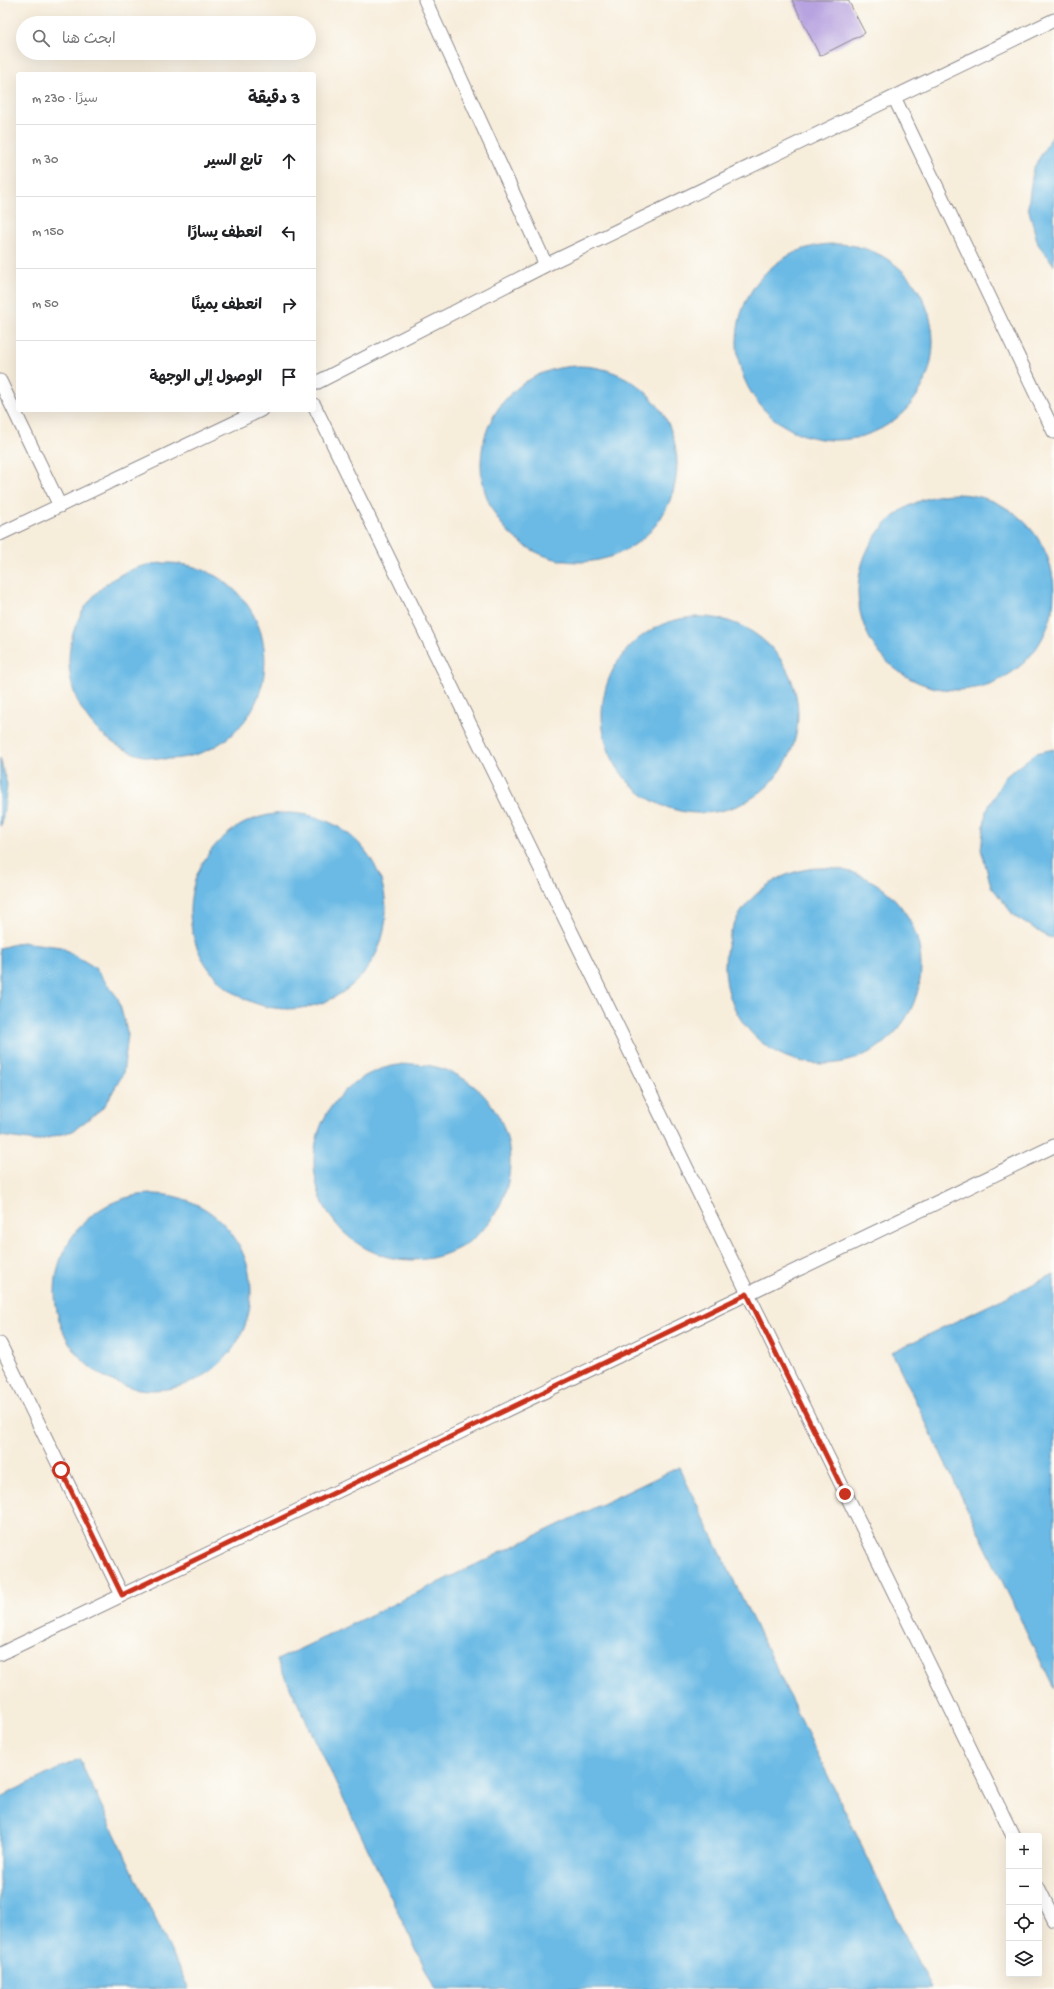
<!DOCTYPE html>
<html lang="ar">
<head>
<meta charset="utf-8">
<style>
  :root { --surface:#fff; --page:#f2f2f2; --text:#202124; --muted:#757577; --line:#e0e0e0 }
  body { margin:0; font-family:"Gochi Hand","Playpen Sans Arabic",sans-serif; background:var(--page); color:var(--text); direction:rtl }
  .controls { position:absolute; right:12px; bottom:12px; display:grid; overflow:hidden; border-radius:4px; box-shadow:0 4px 16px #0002 }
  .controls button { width:36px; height:36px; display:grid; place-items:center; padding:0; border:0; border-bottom:1px solid var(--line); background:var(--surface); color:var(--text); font:20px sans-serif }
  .stop { position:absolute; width:12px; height:12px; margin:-9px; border:3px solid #c8321e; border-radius:50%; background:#fff }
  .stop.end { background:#c8321e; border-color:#fff; box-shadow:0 1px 4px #0008 }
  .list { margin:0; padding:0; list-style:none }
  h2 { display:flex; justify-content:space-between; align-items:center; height:52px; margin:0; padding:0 16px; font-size:17px }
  h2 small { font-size:13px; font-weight:400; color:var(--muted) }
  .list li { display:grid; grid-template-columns:26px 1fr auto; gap:12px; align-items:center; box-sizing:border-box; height:72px; padding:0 16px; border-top:1px solid var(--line) }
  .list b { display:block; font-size:15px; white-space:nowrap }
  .list em { font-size:13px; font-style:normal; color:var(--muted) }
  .icon { flex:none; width:22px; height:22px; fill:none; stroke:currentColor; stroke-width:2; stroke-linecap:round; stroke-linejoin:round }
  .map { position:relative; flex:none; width:1054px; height:1989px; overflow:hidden; direction:ltr }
  .search { position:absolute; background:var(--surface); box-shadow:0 4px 16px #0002; left:16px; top:16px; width:300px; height:44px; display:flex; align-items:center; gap:10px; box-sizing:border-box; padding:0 14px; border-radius:22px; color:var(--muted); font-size:15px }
  .panel { position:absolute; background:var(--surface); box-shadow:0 4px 16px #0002; left:16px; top:72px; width:300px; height:340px; border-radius:4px; direction:rtl }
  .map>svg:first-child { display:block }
  .water { fill:#6bbae5; stroke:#466e90 }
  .building { fill:#b7a3e0 }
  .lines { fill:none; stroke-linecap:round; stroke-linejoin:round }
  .service-casing { stroke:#8c888b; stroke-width:15 }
  .service { stroke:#fff; stroke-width:13 }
  .route { stroke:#c8321e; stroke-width:5 }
</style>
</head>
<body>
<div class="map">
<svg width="1054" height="1989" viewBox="0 0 1054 1989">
  <rect width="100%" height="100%" fill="#fdfcf7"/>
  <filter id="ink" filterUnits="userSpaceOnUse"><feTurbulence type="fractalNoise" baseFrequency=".025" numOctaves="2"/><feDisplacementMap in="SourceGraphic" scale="8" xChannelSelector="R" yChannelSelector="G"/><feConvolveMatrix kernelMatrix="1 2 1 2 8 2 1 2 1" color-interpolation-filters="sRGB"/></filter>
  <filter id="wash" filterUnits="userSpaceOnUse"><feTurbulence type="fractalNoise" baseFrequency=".012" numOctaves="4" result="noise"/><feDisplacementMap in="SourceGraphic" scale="16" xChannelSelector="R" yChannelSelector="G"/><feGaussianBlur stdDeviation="0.9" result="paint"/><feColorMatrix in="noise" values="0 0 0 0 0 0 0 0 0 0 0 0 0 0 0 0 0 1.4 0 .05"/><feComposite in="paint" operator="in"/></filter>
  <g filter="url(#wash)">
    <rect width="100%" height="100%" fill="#f7eddb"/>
    <!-- water -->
    <path class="water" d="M1054,133V265L1038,244L1028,207L1033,169Z
      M737 342a98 98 0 1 1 196 0a98 98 0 1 1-196 0Z
      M481 464a98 98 0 1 1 196 0a98 98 0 1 1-196 0Z
      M858 592a98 98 0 1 1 196 0a98 98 0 1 1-196 0Z
      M69 661a98 98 0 1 1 196 0a98 98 0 1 1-196 0Z
      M602 715a98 98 0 1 1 196 0a98 98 0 1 1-196 0Z
      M1054,749V938L1048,937L1015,917L991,886L981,849L986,811L1005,777L1036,753Z
      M0,758L7,785L2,823L0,827Z
      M190 911a98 98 0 1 1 196 0a98 98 0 1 1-196 0Z
      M725 966a98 98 0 1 1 196 0a98 98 0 1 1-196 0Z
      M22,942L61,947L94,967L118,998L128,1035L123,1074L104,1107L73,1131L36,1141L0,1136V948Z
      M314 1162a98 98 0 1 1 196 0a98 98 0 1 1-196 0Z
      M55 1292a98 98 0 1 1 196 0a98 98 0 1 1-196 0Z
      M1054,1274V1689L892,1352Z
      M679,1467L931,1989H435L277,1660Z
      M79,1759L189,1989H0V1797Z"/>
    <g id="blocks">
      <!-- building -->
      <path class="building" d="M792,0H848L865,33L820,56Z"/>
    </g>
  </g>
  <g filter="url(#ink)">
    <use href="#blocks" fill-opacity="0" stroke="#8c888b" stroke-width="1"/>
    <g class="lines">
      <!-- service casing -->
      <g class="service-casing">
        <path id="service" d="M425,0L546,265
          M894,97L1054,432
          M0,381L60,506
          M314,384L546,265L1054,20
          M314,405L1013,1836
          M0,534L261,410
          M0,1344L122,1595
          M0,1654L1054,1146
          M1039,1889L1054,1920"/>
      </g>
      <!-- service -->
      <use href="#service" class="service"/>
    </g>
  </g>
  <g class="lines" filter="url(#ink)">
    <!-- route -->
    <path class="route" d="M61,1470L122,1595L747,1294L845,1494"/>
  </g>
</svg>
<div class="controls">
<button>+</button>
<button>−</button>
<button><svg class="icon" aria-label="locate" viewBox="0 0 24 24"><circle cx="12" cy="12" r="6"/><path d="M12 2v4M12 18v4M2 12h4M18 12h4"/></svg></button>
<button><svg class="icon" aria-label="layers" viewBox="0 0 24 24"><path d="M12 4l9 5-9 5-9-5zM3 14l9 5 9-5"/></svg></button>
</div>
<div class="stop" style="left:61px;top:1470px"></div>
<div class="stop end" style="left:845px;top:1494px"></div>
<div class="search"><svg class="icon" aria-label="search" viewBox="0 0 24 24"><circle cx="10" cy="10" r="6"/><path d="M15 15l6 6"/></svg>ابحث هنا</div>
<section class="panel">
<h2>3 دقيقة<small>سيرًا · 230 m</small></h2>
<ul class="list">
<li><svg class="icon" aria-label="ahead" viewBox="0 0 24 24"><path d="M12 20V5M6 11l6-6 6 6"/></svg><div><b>تابع السير</b></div><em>30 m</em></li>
<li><svg class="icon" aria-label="left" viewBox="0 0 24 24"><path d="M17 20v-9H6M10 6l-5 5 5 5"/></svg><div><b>انعطف يسارًا</b></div><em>150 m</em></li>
<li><svg class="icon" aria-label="right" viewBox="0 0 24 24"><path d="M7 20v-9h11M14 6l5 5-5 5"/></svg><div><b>انعطف يمينًا</b></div><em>50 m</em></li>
<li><svg class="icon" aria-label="arrive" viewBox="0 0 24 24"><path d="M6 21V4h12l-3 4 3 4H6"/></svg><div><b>الوصول إلى الوجهة</b></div></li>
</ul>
</section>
</div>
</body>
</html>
